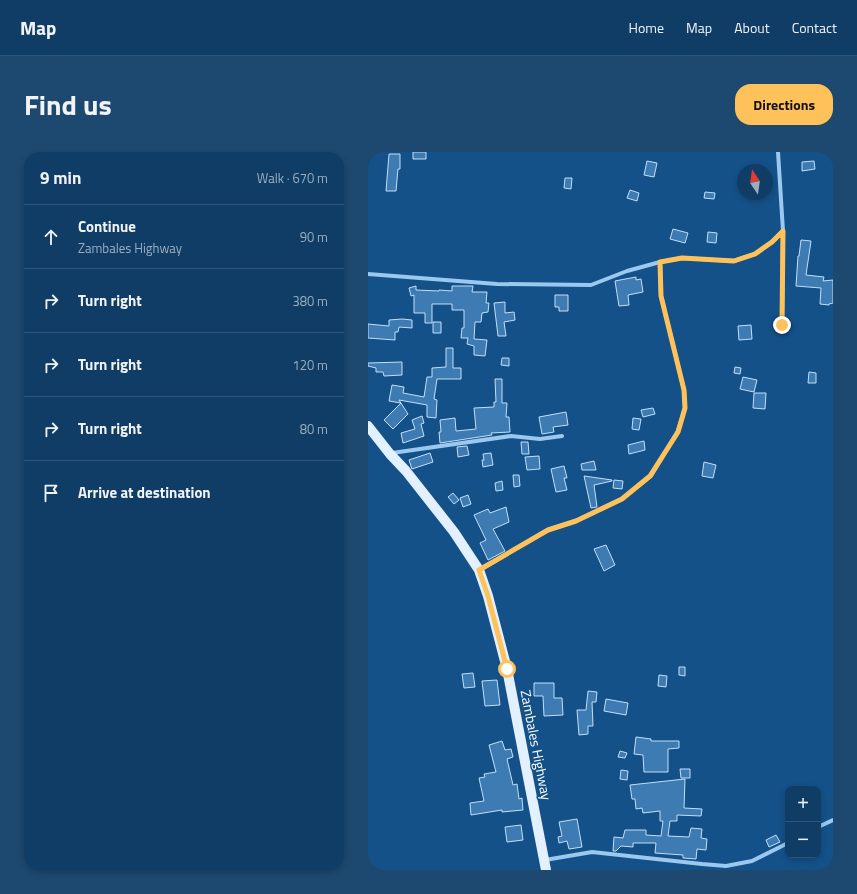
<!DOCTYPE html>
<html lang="en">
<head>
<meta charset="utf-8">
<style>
  :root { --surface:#0f3d66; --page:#1d486f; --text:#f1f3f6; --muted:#9baebf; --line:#2f567a; --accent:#ffc159 }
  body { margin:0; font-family:"Titillium Web",sans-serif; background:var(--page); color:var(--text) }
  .controls { position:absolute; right:12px; bottom:12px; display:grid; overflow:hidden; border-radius:8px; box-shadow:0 2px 6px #0003 }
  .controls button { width:36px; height:36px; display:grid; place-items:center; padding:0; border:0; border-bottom:1px solid var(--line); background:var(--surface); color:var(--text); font:20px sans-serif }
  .compass { position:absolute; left:369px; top:12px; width:36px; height:36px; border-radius:50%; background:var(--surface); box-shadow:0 2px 6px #0003; rotate:347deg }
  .stop { position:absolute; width:12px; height:12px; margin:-9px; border:3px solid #ffc159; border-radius:50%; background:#fff }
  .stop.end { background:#ffc159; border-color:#fff; box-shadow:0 1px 4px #0008 }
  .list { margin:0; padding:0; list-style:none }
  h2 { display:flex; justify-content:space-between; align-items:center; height:52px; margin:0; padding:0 16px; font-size:17px }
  h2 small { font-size:13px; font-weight:400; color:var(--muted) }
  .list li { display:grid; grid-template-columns:26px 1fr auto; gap:12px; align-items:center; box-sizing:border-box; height:64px; padding:0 16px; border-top:1px solid var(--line) }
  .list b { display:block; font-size:15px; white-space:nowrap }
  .list p { margin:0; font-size:13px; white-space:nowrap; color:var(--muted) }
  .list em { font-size:13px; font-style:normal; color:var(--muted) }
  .icon { flex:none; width:22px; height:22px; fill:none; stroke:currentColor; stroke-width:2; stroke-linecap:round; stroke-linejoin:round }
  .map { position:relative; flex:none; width:465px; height:718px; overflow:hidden; border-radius:16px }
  header { display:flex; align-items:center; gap:24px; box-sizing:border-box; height:56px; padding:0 20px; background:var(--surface); border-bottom:1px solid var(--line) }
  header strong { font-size:19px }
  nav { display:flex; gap:22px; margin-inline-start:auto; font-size:14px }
  .intro { display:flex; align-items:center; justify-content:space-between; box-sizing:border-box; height:96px; padding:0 24px }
  h1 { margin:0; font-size:28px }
  .button { padding:10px 18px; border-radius:16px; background:var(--accent); color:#111; font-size:14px; font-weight:700 }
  main { display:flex; gap:24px; padding:0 24px }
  aside { flex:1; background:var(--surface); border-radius:16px; box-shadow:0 2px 6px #0003 }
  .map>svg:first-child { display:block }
  .building { fill:#3d7bb2; stroke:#c1e0fb }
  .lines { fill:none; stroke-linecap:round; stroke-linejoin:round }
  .street { stroke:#9bc8ef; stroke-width:4 }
  .primary { stroke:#e3f0ff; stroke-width:10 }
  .route { stroke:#ffc159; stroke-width:5 }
  .labels { text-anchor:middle; stroke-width:3; stroke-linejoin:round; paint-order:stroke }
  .street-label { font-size:14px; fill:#fff; stroke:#145188 }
</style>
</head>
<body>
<header>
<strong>Map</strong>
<nav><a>Home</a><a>Map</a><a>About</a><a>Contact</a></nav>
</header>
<div class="intro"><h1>Find us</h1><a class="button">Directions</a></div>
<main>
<aside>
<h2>9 min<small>Walk · 670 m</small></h2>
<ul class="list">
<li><svg class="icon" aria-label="ahead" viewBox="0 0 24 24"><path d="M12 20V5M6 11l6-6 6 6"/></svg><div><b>Continue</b><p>Zambales Highway</p></div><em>90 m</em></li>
<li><svg class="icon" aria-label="right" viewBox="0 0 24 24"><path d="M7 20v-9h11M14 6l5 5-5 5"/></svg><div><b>Turn right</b></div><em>380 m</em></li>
<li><svg class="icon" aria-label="right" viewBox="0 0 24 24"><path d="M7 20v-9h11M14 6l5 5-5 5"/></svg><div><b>Turn right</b></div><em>120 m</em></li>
<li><svg class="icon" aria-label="right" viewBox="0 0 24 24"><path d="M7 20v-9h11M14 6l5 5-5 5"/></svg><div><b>Turn right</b></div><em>80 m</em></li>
<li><svg class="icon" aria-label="arrive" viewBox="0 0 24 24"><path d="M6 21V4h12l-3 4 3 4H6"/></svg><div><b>Arrive at destination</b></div></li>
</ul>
</aside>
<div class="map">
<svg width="465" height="718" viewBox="0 0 465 718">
  <rect width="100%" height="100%" fill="#145188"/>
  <!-- building -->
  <path class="building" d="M45,0H58V7H45Z
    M21,2H32V17H30L28,39H18Z
    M279,9L289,11L286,25L276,23Z
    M446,9L447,17L434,19V10Z
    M197,26H204L203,37L196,36Z
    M262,38L271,41L269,49L259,46Z
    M337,40L347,41L346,47L336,46Z
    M305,77L320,81L317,91L302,87Z
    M340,80L349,81L348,91L339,90Z
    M433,88L443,89L438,123L456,125L455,129L465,128V151L461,152V153L452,152L453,136L428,134L430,104H431Z
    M268,125V128L273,127L275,140L260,143L261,153L251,154L247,129Z
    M48,134V138L71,139V138L84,139V134H105L104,140H119L118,151H121L120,160L114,161L113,170H107L106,187L119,188L117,204L106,203V194L99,192L100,186H93L94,176H96V158H84V152H64V171H57V161H46V143L43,144L41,136Z
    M187,143H200V159H191V155H187Z
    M137,150V161L146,160L147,168L136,170L138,184H130L126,151Z
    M34,167L44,168V176L31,175L30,180H27V188L0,186V172L21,174V168Z
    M65,170H73V181H65Z
    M383,173L384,187L371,188L370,174Z
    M78,196H85V216H93V227H69L66,247L69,248L68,266L59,265V253L31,248L40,262L25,277L16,268L33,251L21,249L24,233L36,235L35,241L56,245L59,225H64V216L78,215Z
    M134,206H141V214L133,213Z
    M34,210V223L16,224L15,220H8V216L0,214V211Z
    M367,215L373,216L372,222L366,221Z
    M441,220L448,221V231H440Z
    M375,225L389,228L386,240L372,237Z
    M127,227H134V251H139L138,265H141L142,280L123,281L124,283L72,291L71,280H73L72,268L87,266L88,279L108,277L106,256L126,255V250H128Z
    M386,241H398L397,257L385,256Z
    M285,256L287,262L275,265L273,258Z
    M198,260L200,273L185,275L186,280L174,282L171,265Z
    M54,264L56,271L53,272L56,284L35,291L33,281L47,277L44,268Z
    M265,266L273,267L271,278L264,277Z
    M276,289L277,298L261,302L260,293Z
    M153,290H160L161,302H154Z
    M99,294L101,303L90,305L89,295Z
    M62,301L65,310L44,317L41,308Z
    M123,301L125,313L115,315L114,308H116L115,302Z
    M171,304L172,317L159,318L157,305Z
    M226,309L228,318H214L213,312Z
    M336,310L348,313L345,326L334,324Z
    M196,314L199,326H196L199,338L188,340L183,317Z
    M145,323H151L152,334L146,335Z
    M216,324L244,328V329L226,333L229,355L223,356Z
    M246,328L255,329L254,337L245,336Z
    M134,329L135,338L128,339L127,331Z
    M85,341L91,348L86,352L80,345Z
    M100,343L103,352L95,355L92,346Z
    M138,355L141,370L125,377L137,399L120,408L112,391L118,388L106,363L120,357L122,361Z
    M238,393L247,413L236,419L226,397Z
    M311,515H317V524L311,523Z
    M105,521L107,535L96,536L94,522Z
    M291,523L299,524L298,535L290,534Z
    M129,528L132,553L117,554L114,529Z
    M166,531H186V546H194L195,563L176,564L175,544H166Z
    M220,539L229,540L228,550H224L225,574H220V582L211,583L209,558H218Z
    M238,547L260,551L258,563L236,559Z
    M268,585L283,587V589H311V596L300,597V620H276L275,603L266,602Z
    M134,589L137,598L143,597L145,605L139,607L145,633L149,632L151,647L154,646L155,658L134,660V658L103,663L102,651L116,649L111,626L117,625L116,622L128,620L121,593Z
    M252,599L259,601L257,606L250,605Z
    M312,617H322V626H313Z
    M253,618L260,619L259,628L252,627Z
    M317,627L316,656L334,657L333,664L309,663V669H302L300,684L321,685L323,676L334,677L333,686L339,687L338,698L329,697L328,707L315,706V703L287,701L288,691H265V695L253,694L248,699H245L246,685L255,686L257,678H278V683L293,684L295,669H292V659L275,661L274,656L268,657L267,647H264L262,633Z
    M209,667L214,695L201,697L199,689L191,691L190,685L194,684L191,670Z
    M153,673L155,688L139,690L137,675Z
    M408,683L412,690L401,695L398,688Z"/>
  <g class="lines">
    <!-- street -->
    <path class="street" d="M0,122L129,132L223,133L259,119L292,110L314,106L366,109L387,102L404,90L415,79L410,0
      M414,173L415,80
      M24,301L143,284L172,287L194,284
      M112,418L180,378L208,369L254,347L283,324L310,279L317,256L316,238L293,144L292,110
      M450,675L465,668
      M177,708L224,700L334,712L358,714L384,709L420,691"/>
    <!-- primary -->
    <path class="primary" d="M0,274L22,302L38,319L86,380L111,418L120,444L139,517L178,718"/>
  </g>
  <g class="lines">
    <!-- route -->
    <path class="route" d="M139,517L120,444L111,418L180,378L208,369L254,347L282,324L310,280L317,256L316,238L293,144L292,110L314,106L366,109L387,102L404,90L415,79L414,173"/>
  </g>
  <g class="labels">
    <!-- street labels -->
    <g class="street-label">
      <text transform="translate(168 593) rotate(79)" y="5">Zambales Highway</text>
    </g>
  </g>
</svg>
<div class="controls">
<button>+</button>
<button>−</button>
</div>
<svg class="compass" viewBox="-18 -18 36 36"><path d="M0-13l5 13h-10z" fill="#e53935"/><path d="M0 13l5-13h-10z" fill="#9baebf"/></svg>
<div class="stop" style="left:139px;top:517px"></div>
<div class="stop end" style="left:414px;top:173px"></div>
</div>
</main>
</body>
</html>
